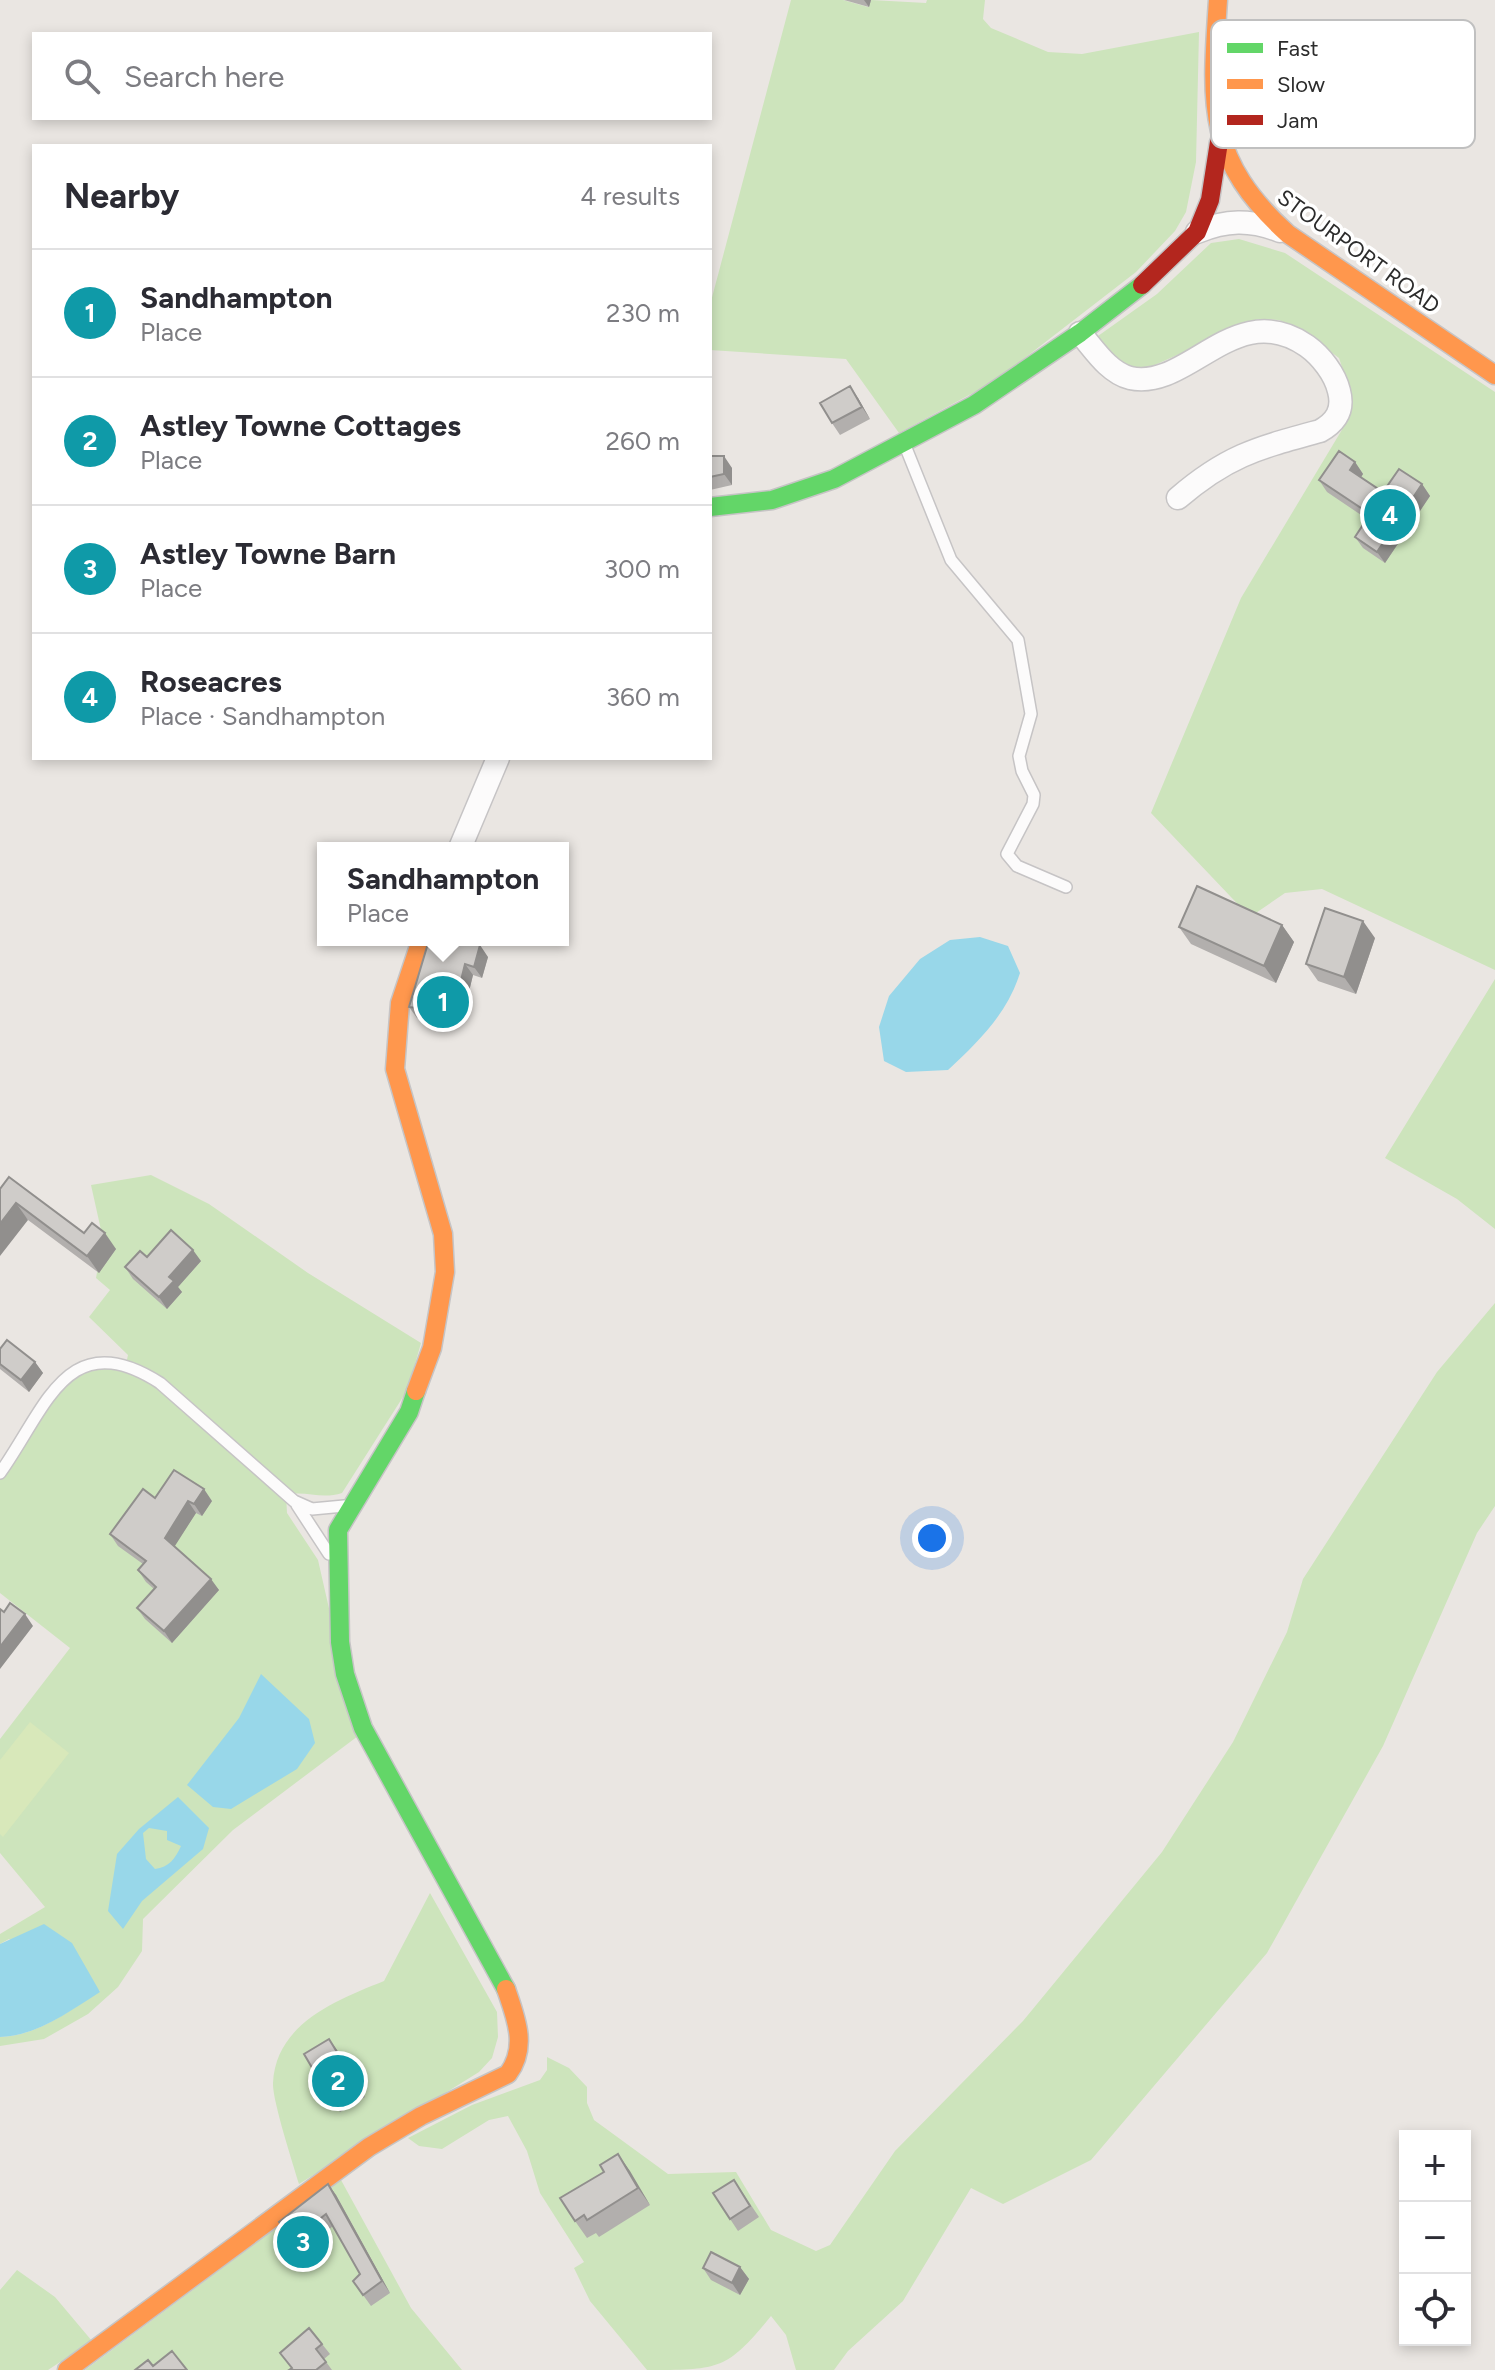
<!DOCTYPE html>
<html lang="en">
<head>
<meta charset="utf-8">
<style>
  :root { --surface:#fff; --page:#f7f7f7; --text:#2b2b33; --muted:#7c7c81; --line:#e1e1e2; --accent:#1a73e8 }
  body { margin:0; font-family:Figtree,sans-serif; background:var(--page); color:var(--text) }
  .controls { position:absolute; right:24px; bottom:24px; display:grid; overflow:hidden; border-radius:0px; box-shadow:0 4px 12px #0003 }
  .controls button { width:72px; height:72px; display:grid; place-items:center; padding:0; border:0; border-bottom:2px solid var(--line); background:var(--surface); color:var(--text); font:40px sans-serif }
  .you { position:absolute; left:932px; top:1538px; width:28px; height:28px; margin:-20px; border:6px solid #fff; border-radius:50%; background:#1a73e8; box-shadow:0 0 0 12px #1a73e833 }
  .badge { display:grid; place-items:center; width:52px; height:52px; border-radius:50%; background:var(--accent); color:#fff; font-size:26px; font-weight:700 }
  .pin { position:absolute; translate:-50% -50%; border:4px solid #fff; box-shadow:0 2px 8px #0006 }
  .popup { position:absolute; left:317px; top:842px; width:252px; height:104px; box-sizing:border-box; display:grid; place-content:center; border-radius:0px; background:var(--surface); filter:drop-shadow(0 2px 6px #0005); font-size:26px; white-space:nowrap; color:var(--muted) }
  .popup b { font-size:30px; color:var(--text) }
  .popup::after { content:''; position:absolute; left:50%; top:100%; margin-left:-16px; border:16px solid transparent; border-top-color:var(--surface) }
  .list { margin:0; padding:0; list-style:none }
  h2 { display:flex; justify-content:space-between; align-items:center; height:104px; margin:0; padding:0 32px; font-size:34px }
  h2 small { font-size:26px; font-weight:400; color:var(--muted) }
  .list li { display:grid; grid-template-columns:52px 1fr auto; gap:24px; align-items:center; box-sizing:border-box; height:128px; padding:0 32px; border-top:2px solid var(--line) }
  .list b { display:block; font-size:30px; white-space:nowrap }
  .list p { margin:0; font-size:26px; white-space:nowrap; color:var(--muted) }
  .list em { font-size:26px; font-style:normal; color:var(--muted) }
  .icon { flex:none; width:44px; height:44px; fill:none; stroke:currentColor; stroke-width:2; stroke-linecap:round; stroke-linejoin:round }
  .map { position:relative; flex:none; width:1495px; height:2370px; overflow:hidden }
  .search { position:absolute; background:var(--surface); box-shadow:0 4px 12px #0003; left:32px; top:32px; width:680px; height:88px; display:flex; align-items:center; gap:20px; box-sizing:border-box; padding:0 28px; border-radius:0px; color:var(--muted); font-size:30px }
  .panel { position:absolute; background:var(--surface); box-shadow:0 4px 12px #0003; left:32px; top:144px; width:680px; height:616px; border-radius:0px }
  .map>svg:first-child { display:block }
  .green { fill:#cde4bc }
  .pitch { fill:#d8e8ba }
  .water { fill:#98d7e9; fill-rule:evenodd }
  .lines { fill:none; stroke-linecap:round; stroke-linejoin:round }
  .lane-casing { stroke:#c6c4c5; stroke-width:14 }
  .street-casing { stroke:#c6c4c5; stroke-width:25 }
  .fast-casing { stroke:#c6c4c5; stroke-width:21 }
  .slow-casing { stroke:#c6c4c5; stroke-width:21 }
  .jam-casing { stroke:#c6c4c5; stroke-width:21 }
  .lane { stroke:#fcfbfb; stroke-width:11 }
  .street { stroke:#fcfbfb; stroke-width:22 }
  .fast { stroke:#63d668; stroke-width:18 }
  .slow { stroke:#ff974d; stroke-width:18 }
  .jam { stroke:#b3261e; stroke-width:18 }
  .wall { fill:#b2afad }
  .shaded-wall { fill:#918f8d }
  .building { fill:#cfccc9; stroke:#918f8d; stroke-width:2 }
  .labels { text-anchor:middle; stroke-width:7; stroke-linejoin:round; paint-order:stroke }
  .street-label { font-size:22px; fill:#2c2c2c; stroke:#fff }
  .key { fill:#fff; stroke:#c0c0c0; stroke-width:2 }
  .key-label { font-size:22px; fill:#2c2c2c }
</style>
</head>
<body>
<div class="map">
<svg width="1495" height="2370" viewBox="0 0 1495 2370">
  <rect width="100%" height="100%" fill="#eae6e2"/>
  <!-- green -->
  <path class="green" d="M791,0H843L868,7L871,0L926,3L927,0H985L983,19L991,28L1048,52L1082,54L1199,32L1196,162L1186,212L1175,231L1136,272L995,381L899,433L846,359L710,350V305Z
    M1239,239L1285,253L1495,392V970L1322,889L1285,893L1250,917L1151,813L1241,598L1346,423L1347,406L1345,376L1339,358L1304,332L1279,320L1258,319L1148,368L1132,370L1109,352L1098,336L1157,294L1211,243Z
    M1495,979V1229L1457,1199L1385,1158Z
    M151,1175L209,1204L308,1273L421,1343L408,1389L342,1493C321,1500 305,1490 286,1495L287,1513L318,1560L358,1736L233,1830L143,1919L142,1951L118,1987L88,2014L44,2039L0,2046V2037C37,2036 69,2011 100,1991L9,1939L0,1944V1934L45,1907L0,1853V1739L70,1648L0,1593V1473L76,1370L126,1364L128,1355L89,1317L110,1290L96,1278L103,1239L91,1185Z
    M1495,1303V1506L1477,1533L1383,1746L1267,1953L1091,2160L1003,2204L971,2188L903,2301L848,2351L834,2370H796L786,2335L771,2316C727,2370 720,2370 647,2370L590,2301L574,2268L584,2262L540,2193L527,2151L508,2116L489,2120L442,2149L419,2146L408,2138L472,2105L540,2080L547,2070V2057L569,2068L587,2087V2103L594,2120L668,2174L736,2172L771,2230L816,2251L830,2245L895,2151L1023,2021L1162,1852L1233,1742L1287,1632L1303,1579L1437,1372Z
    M430,1893L497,2012L498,2037L492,2058L479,2072L299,2184C293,2164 272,2099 273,2083C276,2023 337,2000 384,1981Z
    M341,2180L411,2308L462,2370H85Z
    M17,2270L55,2297L92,2341L48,2370H0V2290Z"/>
  <!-- pitch -->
  <path class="pitch" d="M30,1722L69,1753L3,1837L0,1834V1760Z"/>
  <!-- water -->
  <path class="water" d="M980,937L1008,946L1020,973C1007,1014 979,1041 948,1070L906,1072L884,1061L879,1027L889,996L920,959L950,940Z
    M261,1674L309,1719L315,1743L297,1769L231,1809L213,1807L187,1785L239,1718Z
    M178,1797L209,1828L203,1849L142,1901L123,1929L108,1911L117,1854L139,1829ZM149,1828L167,1831V1840L181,1846C175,1859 169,1867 155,1869L146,1859L143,1833Z
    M44,1924L72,1943L100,1992C70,2011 37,2036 0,2037V1944Z"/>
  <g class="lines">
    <!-- lane casing -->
    <g class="lane-casing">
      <path id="lane" d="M904,443L951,560L1018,640L1031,714L1019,756L1022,771L1034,795L1033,804L1007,854L1017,866L1066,887
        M0,1473C46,1409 67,1323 160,1383L294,1501L312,1509L344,1506
        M297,1505L329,1554"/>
    </g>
    <!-- street casing -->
    <g class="street-casing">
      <path id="street" d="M1197,232C1226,220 1250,219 1280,231
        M1080,333C1094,349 1108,372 1130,378C1189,391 1235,296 1307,346C1321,356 1335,374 1339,391C1344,410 1336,422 1320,431C1258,448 1228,455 1178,498
        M460,848L498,758"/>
    </g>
    <!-- fast casing -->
    <g class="fast-casing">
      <path id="fast" d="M710,507L772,500L834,479L974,405L1080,333L1142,285
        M416,1391L409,1412L338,1530L340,1642L345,1674L363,1728L506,1989"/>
    </g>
    <!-- slow casing -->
    <g class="slow-casing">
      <path id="slow" d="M1218,0C1211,104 1205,159 1288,234L1495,375
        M416,1391L432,1348L445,1272L443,1234L395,1069L400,1003L421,940
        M67,2370L369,2147L421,2116L508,2074C528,2047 516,2018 506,1989"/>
    </g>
    <!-- jam casing -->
    <g class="jam-casing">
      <path id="jam" d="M1142,285L1197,232L1210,200L1219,142"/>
    </g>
    <!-- lane -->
    <use href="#lane" class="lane"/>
    <!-- street -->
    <use href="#street" class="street"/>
    <!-- fast -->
    <use href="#fast" class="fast"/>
    <!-- slow -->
    <use href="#slow" class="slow"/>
    <!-- jam -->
    <use href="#jam" class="jam"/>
  </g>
  <!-- wall -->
  <path class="wall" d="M844,0H871L869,7Z
    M858,398L870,419L840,435L832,423Z
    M710,453L711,456L732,468V485L710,490Z
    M1355,462L1363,474L1361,477L1383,492L1422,484L1430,496L1385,563L1363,548L1355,537L1367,519L1327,492L1319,480Z
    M1282,925L1294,942L1276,983L1191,944L1179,927Z
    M1375,938L1356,994L1318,981L1306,964Z
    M429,940L488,957L482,978L473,975L461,1024L417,1018L409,1007Z
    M0,1189L84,1233L116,1249L99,1273L28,1220Z
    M147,1257L201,1261L178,1287L182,1292L167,1309L133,1279L125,1267Z
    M0,1349L35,1362L43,1373L29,1392L0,1369Z
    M155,1498L212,1501L202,1516L196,1513L174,1546L219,1590L172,1643L145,1619L137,1608L154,1589L146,1582L138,1570L143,1564L118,1546L110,1534Z
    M329,2039L365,2097L340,2112L331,2100Z
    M618,2154L650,2205L599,2237L596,2233L587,2238L575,2221Z
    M734,2180L759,2217L738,2231L713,2193Z
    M328,2184L336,2195L390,2293L371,2306L353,2281L360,2274L333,2226L301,2252L279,2222Z
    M740,2267L749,2279L740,2295L711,2280L703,2268Z
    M322,2344L330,2354L324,2359L332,2370H289L291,2368L280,2353Z"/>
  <!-- shaded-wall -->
  <path class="shaded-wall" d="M864,0H871L869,7Z
    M850,386L858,398L870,419L862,407Z
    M724,456L732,468V485L724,474Z
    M1355,462L1363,474L1358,482L1350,470Z
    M1422,484L1430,496L1385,563L1377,552Z
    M1363,921L1375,938L1356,994L1344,977Z
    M1282,925L1294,942L1276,983L1264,966Z
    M480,945L488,957L482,978L474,967Z
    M465,964L473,975L461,1024L453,1013Z
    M16,1203L28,1220L0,1256V1224Z
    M105,1233L116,1249L99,1273L87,1256Z
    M193,1250L201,1261L178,1287L182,1292L167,1309L159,1297L169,1277Z
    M35,1362L43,1373L29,1392L21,1380Z
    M204,1489L212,1501L202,1516L194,1504Z
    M188,1501L196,1513L173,1549L165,1538Z
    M211,1579L219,1590L172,1643L164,1631Z
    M25,1614L33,1626L0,1669V1647Z
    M329,2039L337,2050L365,2097L357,2085Z
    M618,2154L630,2171L650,2205L638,2188Z
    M328,2184L336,2195L390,2293L382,2281Z
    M740,2267L749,2279L740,2295L732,2283Z"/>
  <!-- building -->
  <path class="building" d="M850,386L862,407L832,423L820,403Z
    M1339,451L1355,462L1350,470L1383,492L1399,469L1422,484L1377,552L1355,537L1370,514L1319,480Z
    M710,456H724V474L710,477Z
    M1197,886L1282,925L1264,966L1179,927Z
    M1325,908L1363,921L1344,977L1306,964Z
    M429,940H460L480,945L474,967L465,964L453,1013L409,1007Z
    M9,1177L84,1233L92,1223L105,1233L87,1256L16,1203L0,1224V1189Z
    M171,1230L193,1250L169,1277L174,1281L159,1297L125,1267L140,1251L147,1257Z
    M7,1340L35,1362L21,1380L0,1364V1349Z
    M174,1470L204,1489L194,1504L188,1501L165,1538L211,1579L164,1631L137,1608L156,1587L138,1570L146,1561L110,1534L143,1489L155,1498Z
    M10,1603L25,1614L0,1647V1609L4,1612Z
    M329,2039L357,2085L331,2100L304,2054Z
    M618,2154L638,2188L587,2220L584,2215L575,2221L560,2198L604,2172L600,2165Z
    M734,2180L750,2206L730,2219L713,2193Z
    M328,2184L382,2281L363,2295L353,2281L360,2274L326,2214L293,2240L279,2222Z
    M711,2252L740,2267L732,2283L703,2268Z
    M309,2328L322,2344L316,2349L326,2362L316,2370H289L292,2368L280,2353Z
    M172,2351L187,2370H135L148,2360L153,2366Z"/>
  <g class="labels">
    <!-- street labels -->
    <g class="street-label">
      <text transform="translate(1359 251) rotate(36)" y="8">STOURPORT ROAD</text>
    </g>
  </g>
  <!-- legend -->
  <rect x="1211" y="20" width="264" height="128" rx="12" class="key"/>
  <rect x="1227" y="43" width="36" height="10" fill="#63d668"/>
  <rect x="1227" y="79" width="36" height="10" fill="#ff974d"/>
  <rect x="1227" y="115" width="36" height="10" fill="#b3261e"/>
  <g class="key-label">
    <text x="1277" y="56">Fast</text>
    <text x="1277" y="92">Slow</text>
    <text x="1277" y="128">Jam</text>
  </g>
</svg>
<div class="controls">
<button>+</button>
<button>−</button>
<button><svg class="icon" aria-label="locate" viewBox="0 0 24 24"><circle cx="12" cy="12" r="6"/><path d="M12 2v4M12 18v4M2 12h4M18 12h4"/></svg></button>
</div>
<div class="you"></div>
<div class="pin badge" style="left:443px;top:1002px;background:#0f9aa8">1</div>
<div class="popup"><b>Sandhampton</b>Place</div>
<div class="pin badge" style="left:338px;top:2081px;background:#0f9aa8">2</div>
<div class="pin badge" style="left:303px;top:2242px;background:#0f9aa8">3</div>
<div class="pin badge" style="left:1390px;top:515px;background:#0f9aa8">4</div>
<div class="search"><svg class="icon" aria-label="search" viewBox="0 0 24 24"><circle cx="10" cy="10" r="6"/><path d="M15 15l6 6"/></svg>Search here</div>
<section class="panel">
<h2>Nearby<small>4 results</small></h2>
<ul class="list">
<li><span class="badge" style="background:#0f9aa8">1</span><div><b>Sandhampton</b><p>Place</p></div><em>230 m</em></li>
<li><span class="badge" style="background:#0f9aa8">2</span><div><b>Astley Towne Cottages</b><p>Place</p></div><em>260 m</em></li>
<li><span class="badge" style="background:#0f9aa8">3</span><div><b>Astley Towne Barn</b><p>Place</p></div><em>300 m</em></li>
<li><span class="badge" style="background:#0f9aa8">4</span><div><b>Roseacres</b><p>Place · Sandhampton</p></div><em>360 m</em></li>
</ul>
</section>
</div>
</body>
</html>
